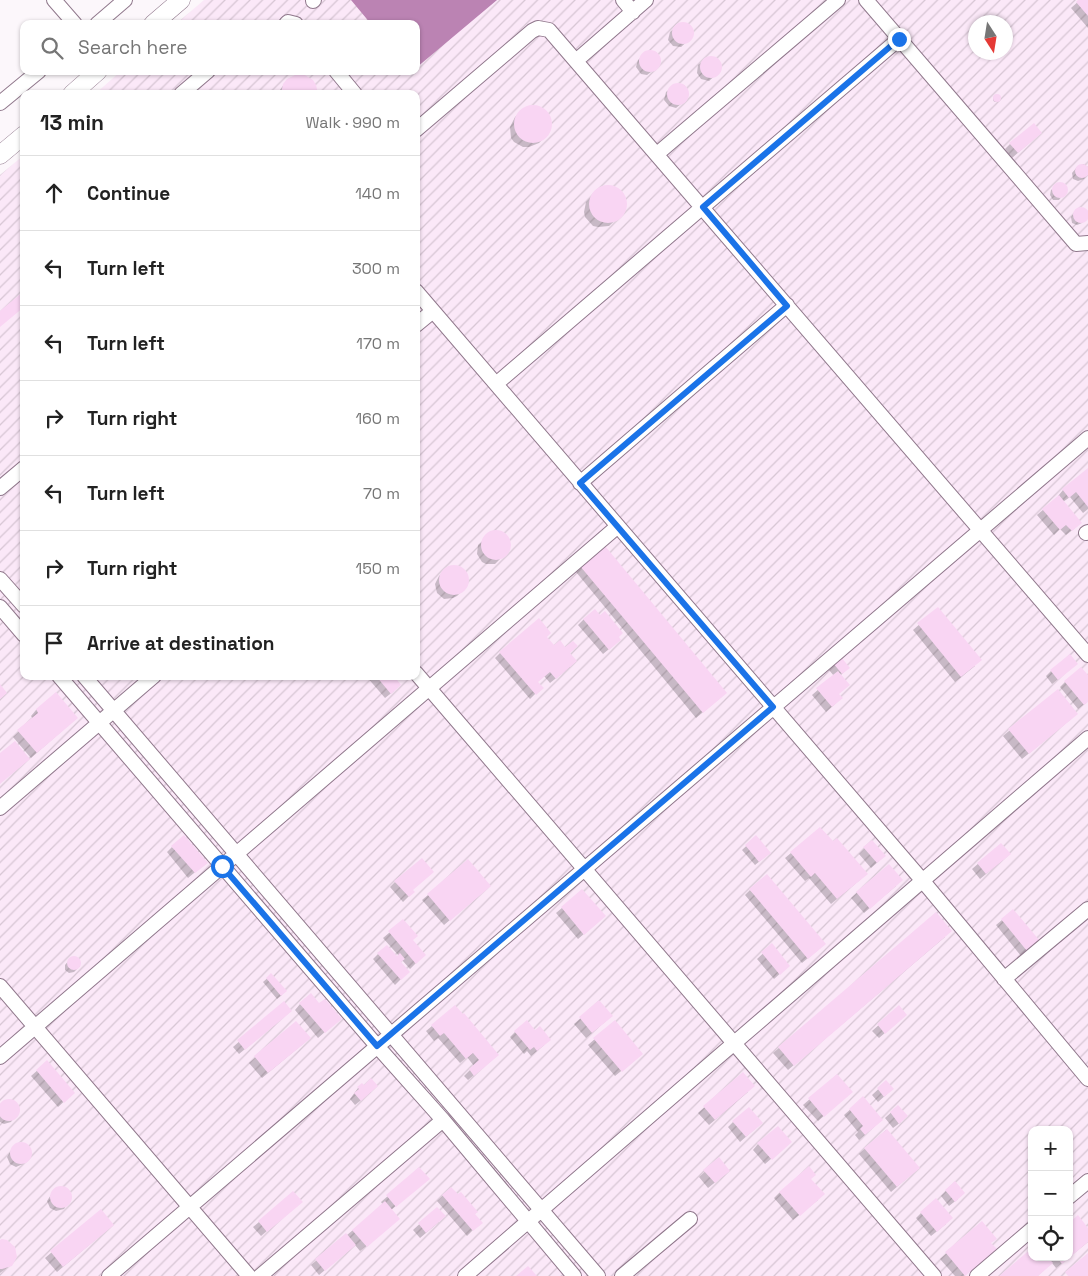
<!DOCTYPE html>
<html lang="en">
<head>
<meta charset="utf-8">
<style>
  :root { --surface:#fff; --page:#f6f6f6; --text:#222; --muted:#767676; --line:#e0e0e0 }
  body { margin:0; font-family:"Space Grotesk",sans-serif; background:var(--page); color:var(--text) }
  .controls { position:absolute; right:15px; bottom:15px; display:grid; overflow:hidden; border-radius:10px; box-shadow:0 1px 4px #0004 }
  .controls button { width:45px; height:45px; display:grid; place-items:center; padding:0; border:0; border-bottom:1px solid var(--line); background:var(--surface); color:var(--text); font:25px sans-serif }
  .compass { position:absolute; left:968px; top:15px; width:45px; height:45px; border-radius:50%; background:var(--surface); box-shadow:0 1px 4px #0004; rotate:168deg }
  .stop { position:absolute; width:15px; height:15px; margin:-11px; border:4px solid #1a73e8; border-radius:50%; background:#fff }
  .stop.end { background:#1a73e8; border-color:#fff; box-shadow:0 1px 5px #0008 }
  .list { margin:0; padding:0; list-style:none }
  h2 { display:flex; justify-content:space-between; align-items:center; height:65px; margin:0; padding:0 20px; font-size:21px }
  h2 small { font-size:16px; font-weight:400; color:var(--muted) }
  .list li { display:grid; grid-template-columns:32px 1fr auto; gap:15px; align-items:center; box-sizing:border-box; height:75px; padding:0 20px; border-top:1px solid var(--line) }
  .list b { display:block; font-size:19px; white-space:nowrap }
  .list em { font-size:16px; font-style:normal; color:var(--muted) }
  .icon { flex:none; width:28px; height:28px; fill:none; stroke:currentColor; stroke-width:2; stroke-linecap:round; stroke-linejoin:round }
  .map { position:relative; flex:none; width:1088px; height:1276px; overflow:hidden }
  .search { position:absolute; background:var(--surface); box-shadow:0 1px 4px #0004; left:20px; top:20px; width:400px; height:55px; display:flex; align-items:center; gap:12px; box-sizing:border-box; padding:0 18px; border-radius:10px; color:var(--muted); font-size:19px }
  .panel { position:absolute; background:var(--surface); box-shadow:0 1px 4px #0004; left:20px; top:90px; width:400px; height:590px; border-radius:10px }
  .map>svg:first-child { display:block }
  .industrial { fill:url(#industrial-furrows); fill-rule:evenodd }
  .water { fill:#bb83b3 }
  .shadow { fill:#0003 }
  .building { fill:#f9d5f3 }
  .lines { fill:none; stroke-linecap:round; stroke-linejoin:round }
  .minor-casing { stroke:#90788c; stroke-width:16 }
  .major-casing { stroke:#90788c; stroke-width:19 }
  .minor { stroke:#fff; stroke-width:14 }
  .major { stroke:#fff; stroke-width:18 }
  .route { stroke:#1a73e8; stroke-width:6 }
</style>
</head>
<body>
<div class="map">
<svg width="1088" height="1276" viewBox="0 0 1088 1276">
  <defs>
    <pattern id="industrial-furrows" width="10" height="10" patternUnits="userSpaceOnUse" patternTransform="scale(1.25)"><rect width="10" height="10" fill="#fbe8f8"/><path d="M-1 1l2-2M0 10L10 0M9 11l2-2" fill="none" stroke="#d7c6d4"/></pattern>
  </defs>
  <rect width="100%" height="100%" fill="#fcf7fb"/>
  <!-- industrial -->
  <path class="industrial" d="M204,0H1088V1276H0V175L24,155V676H416V94H95L121,71H416V24H176ZM976,22H1006V52H976ZM1032,1130H1069V1257H1032Z"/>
  <!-- water -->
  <path class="water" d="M351,0H497L416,68V24H371Z"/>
  <!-- shadow -->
  <path class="shadow" d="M1080,0H1088V28L1071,8Z
    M680,23L688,24L693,31L691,38L681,47L673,46L668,40L670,32Z
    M648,51L656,52L660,59L659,66L647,75L641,74L636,67L638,60Z
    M709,57L716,58L721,64L719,72L709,81L701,79L697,73L698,65Z
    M287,80L316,94H277Z
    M676,84L684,85L688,91L687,99L676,108L669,106L664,100L666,92Z
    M993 99a3 3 0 1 1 6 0a3 3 0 1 1-6 0Z
    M531,107H536L546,112L550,122V127L545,137L539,143L529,147H523L514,142L511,138L510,127L515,117L521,111Z
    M1035,138L1012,158L1005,149L1010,144Z
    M1083,164L1088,167V174L1084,179L1078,181L1073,179L1072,173L1077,167Z
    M1060,183L1065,186L1066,191L1059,200H1053L1050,195L1051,190Z
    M611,187L616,189L623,197L625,207L619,217L609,226L598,227L593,226L585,217L584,212L586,202L600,188Z
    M1082,208L1086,211L1087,216L1082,223L1077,225L1072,223L1071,217L1076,211Z
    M1088,470V509L1083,513L1070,497L1063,502L1075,528L1066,535L1060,529L1054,535L1037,515L1058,497V496L1063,490Z
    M500,532L507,538L510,547L508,551L495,564H486L482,562L477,554L478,545L491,533Z
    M454,566L458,567L466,572L468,581L463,590L457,596L453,598L444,599L437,593L435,584L439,576L445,570Z
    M581,567L720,698L696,718L576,572Z
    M937,609L975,666L955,682L913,630Z
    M600,616L617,637L614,645L603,654L578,625L584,619Z
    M545,637L554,647L569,653L570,667L550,683L544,676L537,682L536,693L530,699L495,658L500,653Z
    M834,664L848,668L840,676L836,703L826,712L812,695L834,676L829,670Z
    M1070,669L1052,684L1046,676L1051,671Z
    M366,676H392L394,691L385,698Z
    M1088,677V701L1078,709L1060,687L1065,682Z
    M1058,690L1071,719L1022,759L1003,736Z
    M56,694L71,723L31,758L13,737L33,719L31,716L36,710Z
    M756,837L766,856L755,865L742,850Z
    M872,841L879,861L871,868L859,854Z
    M1001,844L1003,860L980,879L972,869Z
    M172,847L200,868L188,878L167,852Z
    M791,853L861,879L831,904L809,878L805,881L785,858Z
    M889,865L896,886L864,913L851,898Z
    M395,882L413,892L403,902L390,887Z
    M750,890L819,949L802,963L745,895Z
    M484,891L444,925L422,900L428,895Z
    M582,891L598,922L578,939L556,913Z
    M936,914L945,937L788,1070L773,1053Z
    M1002,920L1033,946L1021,956L996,925Z
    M403,921L419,960L410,969L402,960L400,962L403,977L395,985L373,959L378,954L397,958L399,956L383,938Z
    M772,945L783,971L774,979L757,959Z
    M76,958L80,961V966L74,972L69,973L65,970V965L70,959Z
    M271,975L282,995L277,999L263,982Z
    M599,1002L606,1021L586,1038L574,1024Z
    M283,1003L285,1016L239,1054L233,1047Z
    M300,1004L334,1024L318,1038L295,1010Z
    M899,1007L900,1020L879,1038L872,1031Z
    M296,1022L304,1043L262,1078L249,1063Z
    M614,1022L636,1059L615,1076L588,1045Z
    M432,1026L492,1060L468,1080L464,1076L474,1066L467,1057L460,1063L438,1038L434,1041L426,1031Z
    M515,1032L544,1045L531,1056L527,1051L524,1054L510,1037Z
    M47,1062L68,1098L58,1107L31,1076Z
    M743,1074L748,1092L709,1125L698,1113Z
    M837,1075L846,1097L818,1121L803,1105Z
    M886,1082L887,1094L878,1102L872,1095Z
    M364,1086L371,1092L355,1105L350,1099L358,1088Z
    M863,1098L876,1125L859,1140L855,1135L858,1132L844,1115Z
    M9,1101L16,1104L19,1111L11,1122L4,1124L0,1122V1106Z
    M898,1106L901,1122L893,1128L885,1118Z
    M733,1122L756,1128L740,1142L728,1127Z
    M886,1130L913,1173L891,1192L859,1154Z
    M21,1143L28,1146L31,1153L23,1164L16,1167L10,1164L7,1157L14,1146Z
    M758,1144L785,1147L765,1164L753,1150Z
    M719,1159L723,1176L708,1188L699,1177Z
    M419,1169L422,1184L391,1210L393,1224L360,1251L355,1245L319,1275L311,1265L383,1205L381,1202Z
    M810,1179L818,1200L793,1220L774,1198L780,1192Z
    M61,1188L68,1191L71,1198L64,1209L56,1211L50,1208L47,1201L54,1190Z
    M451,1188L474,1215L475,1228L467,1236L437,1201Z
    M946,1191L958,1199L949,1206L941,1196Z
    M295,1207L261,1236L253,1227L259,1222Z
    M437,1208L439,1222L420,1238L413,1230Z
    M100,1211L107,1230L57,1272L45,1258Z
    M921,1213L946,1224L931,1236L916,1218Z
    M982,1223L990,1244L989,1255L964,1276H955L940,1259Z
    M1088,1230V1242L1056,1268L1052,1263L1037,1276H1001L1032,1257H1069Z
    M0,1242L8,1267L0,1273Z"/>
  <!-- building -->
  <path class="building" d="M1078,0H1088V16L1076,2Z
    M672 33a11 11 0 1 1 22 0a11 11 0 1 1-22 0Z
    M639 61a11 11 0 1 1 22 0a11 11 0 1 1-22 0Z
    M700 67a11 11 0 1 1 22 0a11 11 0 1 1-22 0Z
    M297,74H303L313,80L316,85L318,94H281L283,84L287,79Z
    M667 94a11 11 0 1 1 22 0a11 11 0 1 1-22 0Z
    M993 98a4 4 0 1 1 8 0a4 4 0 1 1-8 0Z
    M514 124a19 19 0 1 1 38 0a19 19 0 1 1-38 0Z
    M1034,123L1042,133L1018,153L1009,143Z
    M1075 171a7 7 0 1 1 14 0a7 7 0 1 1-14 0Z
    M1052 190a8 8 0 1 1 16 0a8 8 0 1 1-16 0Z
    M589 204a19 19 0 1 1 38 0a19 19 0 1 1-38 0Z
    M1073 215a8 8 0 1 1 16 0a8 8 0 1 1-16 0Z
    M24,291V307L0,327V311Z
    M1088,468V507L1076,492L1069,498L1062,489Z
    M1059,495L1082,523L1072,531L1066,525L1060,530L1042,509Z
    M481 545a15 15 0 1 1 30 0a15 15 0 1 1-30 0Z
    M605,546L727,693L703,713L580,566Z
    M439 580a15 15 0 1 1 30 0a15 15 0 1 1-30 0Z
    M938,607L982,660L961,677L917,623Z
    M595,609L600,615L605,611L623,633L619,637L621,640L609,650L583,619Z
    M539,618L551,633L547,637L554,645L560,640L565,647L573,641L578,646L570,653L577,661L556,679L550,672L538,682L544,688L536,695L499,652Z
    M1070,654L1078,664L1058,680L1050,670Z
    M841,657L850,668L842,674L833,663Z
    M1081,667L1088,675V702L1084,705L1064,681Z
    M838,671L850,685L839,694L843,698L832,707L816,688Z
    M376,676H394L401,685L391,694Z
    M0,684L7,693L0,699Z
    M1058,689L1078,714L1029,754L1008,729Z
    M56,692L78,718L37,753L17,730L38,713L36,709Z
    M15,741L30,759L0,784V753Z
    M820,827L833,841L837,838L868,874L837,899L815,873L811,877L790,852Z
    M184,835L208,863L195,873L171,846Z
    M756,835L771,853L759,862L745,845Z
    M872,840L886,856L877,863L863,847Z
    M1001,843L1011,854L986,874L977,863Z
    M422,858L434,872L413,890L415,892L409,897L394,881Z
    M468,859L491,886L450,921L427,894Z
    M889,864L903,880L870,909L856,892Z
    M767,874L826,944L808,959L749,889Z
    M582,889L606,916L584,935L561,907Z
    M1013,909L1040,941L1027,951L1001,919Z
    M936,912L952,931L794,1066L778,1047Z
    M403,919L418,936L413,940L426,955L416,964L388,931Z
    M772,943L790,966L780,975L761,952Z
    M387,945L397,956L400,953L405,959L401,962L410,972L401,980L377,953Z
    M67 963a7 7 0 1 1 14 0a7 7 0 1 1-14 0Z
    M271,973L287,991L281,996L266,978Z
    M311,993L319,1003L325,999L342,1019L325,1033L299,1003Z
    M599,1000L613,1016L592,1033L579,1017Z
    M284,1001L292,1011L245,1050L237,1040Z
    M455,1005L463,1014L464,1013L499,1055L474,1076L469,1069L479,1060L473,1053L466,1059L444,1033L440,1036L431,1025Z
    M899,1005L907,1015L885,1034L877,1024Z
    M527,1020L535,1030L540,1026L551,1040L537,1051L534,1047L530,1050L514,1031Z
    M615,1020L643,1054L622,1072L593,1038Z
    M296,1021L311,1038L268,1073L254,1056Z
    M47,1060L75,1093L64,1103L36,1070Z
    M743,1072L755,1086L715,1120L703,1106Z
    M837,1074L853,1092L824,1117L808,1098Z
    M371,1078L378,1086L361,1101L354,1093L359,1089L357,1087L362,1083L364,1085Z
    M886,1080L894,1089L884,1097L877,1088Z
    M863,1096L883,1120L865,1135L860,1129L863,1126L849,1109Z
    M-2 1110a11 11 0 1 1 22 0a11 11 0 1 1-22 0Z
    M898,1105L908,1116L899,1124L890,1112Z
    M749,1107L763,1123L746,1137L732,1121Z
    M778,1126L792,1142L772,1160L757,1143Z
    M887,1129L920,1168L897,1187L864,1148Z
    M10 1153a11 11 0 1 1 22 0a11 11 0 1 1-22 0Z
    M719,1157L730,1171L715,1183L703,1170Z
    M809,1166L816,1175L811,1179L825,1194L800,1216L779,1192Z
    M419,1167L430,1179L396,1207L386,1195Z
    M955,1181L965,1193L955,1202L945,1190Z
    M50 1197a11 11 0 1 1 22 0a11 11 0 1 1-22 0Z
    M451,1187L458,1194L461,1192L478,1212L475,1214L483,1223L473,1231L442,1195Z
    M293,1191L303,1202L267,1232L258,1221Z
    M936,1198L953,1218L937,1232L920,1212Z
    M385,1201L400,1219L367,1247L352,1230Z
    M437,1207L446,1216L426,1233L418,1223Z
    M101,1209L114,1225L63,1267L50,1251Z
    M1078,1215L1088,1228V1242L1062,1264L1057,1257H1069V1223Z
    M982,1221L997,1239L991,1243L997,1249L965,1276L945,1252Z
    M346,1233L356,1245L325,1271L315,1259Z
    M2,1239L7,1240L15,1247L17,1257L12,1266L2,1269H0V1240Z
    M1032,1248V1257H1048L1053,1263L1038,1276H999Z
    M1088,1253V1276H1068L1065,1272Z
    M528,1266L537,1276H516Z"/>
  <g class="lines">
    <!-- minor casing -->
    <g class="minor-casing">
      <path id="minor" d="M54,0L75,24
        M623,0L633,12
        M866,0L1076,244L1088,243
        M313,1L314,0
        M97,24L125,0
        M286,24L288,22L296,24
        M577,60L646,0
        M336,71L355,94
        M181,94L208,71
        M0,103L39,71
        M416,130L532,31L538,28L549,30L1088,655
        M657,154L838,0
        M416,291L922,880L1088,1079
        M416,325L433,311
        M496,384L899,39
        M580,483L787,305
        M0,488L24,468
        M1086,533L1088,532
        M0,579L24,606
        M0,607L24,635
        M416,673L934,1276
        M59,676L377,1046L443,1120L574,1276
        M84,676L598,1276
        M0,808L154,676
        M1004,979L1088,909
        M0,986L249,1276
        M0,1057L618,526
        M1069,1197L1088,1181
        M109,1276L1088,438
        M260,1276L443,1120
        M465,1276C673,1097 879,916 1088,738
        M622,1276L690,1219
        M977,1276L1032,1229"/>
    </g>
    <!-- major casing -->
    <g class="major-casing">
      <path id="major" d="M153,24L181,0
        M72,94L98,71
        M0,155L24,135"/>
    </g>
    <!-- minor -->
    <use href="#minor" class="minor"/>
    <!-- major -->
    <use href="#major" class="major"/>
  </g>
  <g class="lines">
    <!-- route -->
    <path class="route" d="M222,866L377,1046L773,707L580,483L787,306L703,207L899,39"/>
  </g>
</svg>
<div class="controls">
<button>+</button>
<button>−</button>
<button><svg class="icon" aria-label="locate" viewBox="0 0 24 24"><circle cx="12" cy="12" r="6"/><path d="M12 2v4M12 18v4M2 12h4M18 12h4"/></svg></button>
</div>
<svg class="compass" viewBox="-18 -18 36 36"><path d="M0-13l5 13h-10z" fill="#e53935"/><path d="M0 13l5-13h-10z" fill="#767676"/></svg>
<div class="stop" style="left:222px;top:866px"></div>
<div class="stop end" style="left:899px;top:39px"></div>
<div class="search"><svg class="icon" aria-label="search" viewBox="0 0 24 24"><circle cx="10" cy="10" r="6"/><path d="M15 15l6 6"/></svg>Search here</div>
<section class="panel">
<h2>13 min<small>Walk · 990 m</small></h2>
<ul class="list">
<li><svg class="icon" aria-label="ahead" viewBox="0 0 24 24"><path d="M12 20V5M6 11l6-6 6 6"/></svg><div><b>Continue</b></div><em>140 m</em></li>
<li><svg class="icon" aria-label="left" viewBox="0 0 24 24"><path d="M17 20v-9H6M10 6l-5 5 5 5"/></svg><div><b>Turn left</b></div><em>300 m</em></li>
<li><svg class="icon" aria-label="left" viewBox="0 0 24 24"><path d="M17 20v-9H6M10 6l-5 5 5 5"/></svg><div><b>Turn left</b></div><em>170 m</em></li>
<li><svg class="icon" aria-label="right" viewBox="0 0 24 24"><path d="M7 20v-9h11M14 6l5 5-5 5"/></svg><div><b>Turn right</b></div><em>160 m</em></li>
<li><svg class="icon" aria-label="left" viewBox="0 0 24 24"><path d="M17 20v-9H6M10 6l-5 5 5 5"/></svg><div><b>Turn left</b></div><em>70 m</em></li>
<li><svg class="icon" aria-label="right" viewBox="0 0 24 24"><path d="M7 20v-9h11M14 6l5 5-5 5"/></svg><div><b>Turn right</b></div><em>150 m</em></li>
<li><svg class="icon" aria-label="arrive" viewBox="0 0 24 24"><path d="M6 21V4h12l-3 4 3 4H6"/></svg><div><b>Arrive at destination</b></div></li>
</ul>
</section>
</div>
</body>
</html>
